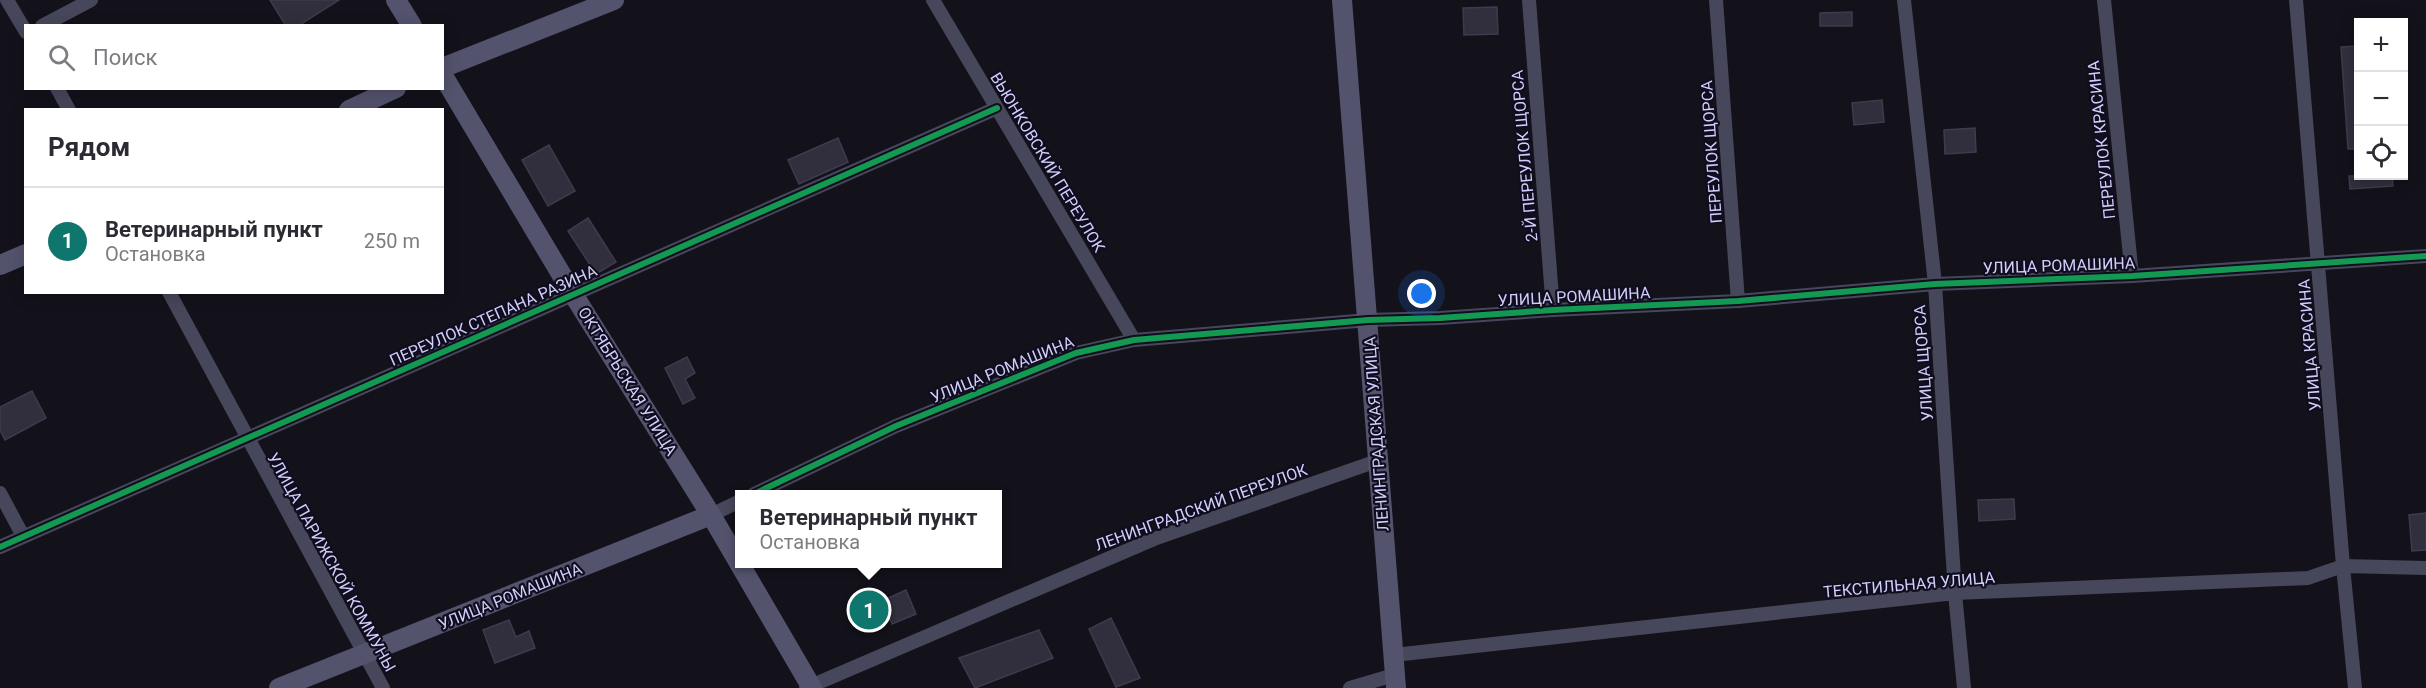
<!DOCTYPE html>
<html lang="ru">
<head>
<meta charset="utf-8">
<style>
  :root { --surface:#fff; --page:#f2f2f3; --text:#2b2b33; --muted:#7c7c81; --line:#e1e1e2; --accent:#0f766e }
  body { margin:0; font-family:Roboto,sans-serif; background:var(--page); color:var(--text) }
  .controls { position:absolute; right:18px; top:18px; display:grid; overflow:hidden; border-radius:0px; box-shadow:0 3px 15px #0003 }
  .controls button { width:54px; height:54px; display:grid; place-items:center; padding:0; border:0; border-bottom:2px solid var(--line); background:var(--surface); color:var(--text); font:30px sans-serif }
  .you { position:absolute; left:1422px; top:294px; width:21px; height:21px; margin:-15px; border:4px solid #fff; border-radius:50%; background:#1a73e8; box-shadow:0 0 0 9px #1a73e833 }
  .badge { display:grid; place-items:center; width:39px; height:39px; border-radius:50%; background:var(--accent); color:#fff; font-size:20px; font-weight:700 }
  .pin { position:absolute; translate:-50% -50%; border:3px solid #fff; box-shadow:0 2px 6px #0006 }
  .popup { position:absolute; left:735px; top:490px; width:267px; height:78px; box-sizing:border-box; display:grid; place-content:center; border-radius:0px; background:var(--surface); filter:drop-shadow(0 2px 4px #0005); font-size:20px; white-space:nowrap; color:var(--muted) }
  .popup b { font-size:22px; color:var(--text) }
  .popup::after { content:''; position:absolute; left:50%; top:100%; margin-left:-12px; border:12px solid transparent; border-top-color:var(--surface) }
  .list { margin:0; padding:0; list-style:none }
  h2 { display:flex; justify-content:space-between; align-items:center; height:78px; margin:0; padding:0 24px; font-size:26px }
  h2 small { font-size:20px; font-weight:400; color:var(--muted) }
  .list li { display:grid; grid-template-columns:39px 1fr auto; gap:18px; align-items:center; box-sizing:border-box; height:108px; padding:0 24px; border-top:2px solid var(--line) }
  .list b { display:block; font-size:22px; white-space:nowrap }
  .list p { margin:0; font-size:20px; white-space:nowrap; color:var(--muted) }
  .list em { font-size:20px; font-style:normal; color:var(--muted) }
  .icon { flex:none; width:33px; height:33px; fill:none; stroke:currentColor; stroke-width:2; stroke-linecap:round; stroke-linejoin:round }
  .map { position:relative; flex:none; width:2426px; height:688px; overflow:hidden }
  .search { position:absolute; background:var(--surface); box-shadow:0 3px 15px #0003; left:24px; top:24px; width:420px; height:66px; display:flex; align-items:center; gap:15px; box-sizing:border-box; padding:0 21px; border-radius:0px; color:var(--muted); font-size:22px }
  .panel { position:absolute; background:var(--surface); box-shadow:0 3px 15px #0003; left:24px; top:108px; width:420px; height:186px; border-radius:0px }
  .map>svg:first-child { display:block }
  .building { fill:#312f3d; stroke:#3e3b4e; stroke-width:1.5 }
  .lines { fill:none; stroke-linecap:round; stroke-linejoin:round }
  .street { stroke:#47475b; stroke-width:14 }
  .secondary { stroke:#54536e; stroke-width:20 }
  .cycleway-casing { stroke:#100d1e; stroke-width:10 }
  .cycleway { stroke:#139951; stroke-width:6 }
  .labels { text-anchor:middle; stroke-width:4.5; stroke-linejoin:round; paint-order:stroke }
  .street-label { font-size:16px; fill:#d1cefc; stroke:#100d1e }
</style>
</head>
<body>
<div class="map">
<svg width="2426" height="688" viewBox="0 0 2426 688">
  <rect width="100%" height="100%" fill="#13111a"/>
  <!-- building -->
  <path class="building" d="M270,0H339L298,26H286Z
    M1497,7L1498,34L1464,35L1463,8Z
    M1852,12V26H1820V13Z
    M2358,46V149H2348L2341,47Z
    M1882,100L1884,122L1854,125L1852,103Z
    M1975,128L1976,152L1945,154L1944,130Z
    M838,138L848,162L799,184L788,160Z
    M549,145L575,191L548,206L522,160Z
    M2349,176H2392L2393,186L2350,189Z
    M588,218L616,262L596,274L568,231Z
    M687,357L695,373L685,379L695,398L683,404L665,368Z
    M32,391L46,418L5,440L0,430V407Z
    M2014,499L2015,519L1979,521L1978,500Z
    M2426,513V550L2412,551L2409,515Z
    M906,590L916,614L892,624L882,601Z
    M1111,618L1140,678L1116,687L1089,629Z
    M509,620L516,637L529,631L535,648L495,663L483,630Z
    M1039,630L1053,658L975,688L959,658Z"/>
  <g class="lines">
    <!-- street -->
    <path class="street" d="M7,0L26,32
      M933,0L1134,340
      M1529,0L1553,310
      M1716,0L1738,301
      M1904,0L1935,284L1955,593L1964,688
      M2104,0L2132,276
      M2296,0L2343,566L2355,688
      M42,26L91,0
      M57,88L69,110
      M169,292L383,688
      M0,493L23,536
      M754,494L896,426L1076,353L1134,340L1368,320L1440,318L1553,310L1738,301L1935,284L2132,276L2426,256
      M711,515L740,501
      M0,547L997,108
      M1394,655L1955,593L2308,578L2343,566L2426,568
      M806,688L1154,539L1377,461
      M1350,688L1394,675"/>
    <!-- secondary -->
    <path class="secondary" d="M396,0L412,26
      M1342,0L1396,688
      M442,68L614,0
      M442,74L573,294L711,515L812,688
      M349,110L396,88
      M0,265L26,254
      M279,688L711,515"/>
    <!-- cycleway casing -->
    <g class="cycleway-casing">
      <path id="cycleway" d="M754,494L896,426L1076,353L1134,340L1368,320L1440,318L1553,310L1738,301L1935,284L2132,276L2426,256
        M0,547L997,108"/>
    </g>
    <!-- cycleway -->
    <use href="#cycleway" class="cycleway"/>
  </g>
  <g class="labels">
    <!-- street labels -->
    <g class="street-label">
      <text transform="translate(2101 140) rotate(-96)" y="6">ПЕРЕУЛОК КРАСИНА</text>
      <text transform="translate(1711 152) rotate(-94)" y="6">ПЕРЕУЛОК ЩОРСА</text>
      <text transform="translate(1524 156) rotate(-95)" y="6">2-Й ПЕРЕУЛОК ЩОРСА</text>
      <text transform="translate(1048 162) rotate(59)" y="6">ВЬЮНКОВСКИЙ ПЕРЕУЛОК</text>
      <text transform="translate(2059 265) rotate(-2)" y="6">УЛИЦА РОМАШИНА</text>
      <text transform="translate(1574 296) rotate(-3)" y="6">УЛИЦА РОМАШИНА</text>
      <text transform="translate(493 315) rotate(-24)" y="6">ПЕРЕУЛОК СТЕПАНА РАЗИНА</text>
      <text transform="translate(2309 345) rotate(-95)" y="6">УЛИЦА КРАСИНА</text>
      <text transform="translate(1923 363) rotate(-94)" y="6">УЛИЦА ЩОРСА</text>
      <text transform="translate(1002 369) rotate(-22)" y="6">УЛИЦА РОМАШИНА</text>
      <text transform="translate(628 381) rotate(58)" y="6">ОКТЯБРЬСКАЯ УЛИЦА</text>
      <text transform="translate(1376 434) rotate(-94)" y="6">ЛЕНИНГРАДСКАЯ УЛИЦА</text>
      <text transform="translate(1201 507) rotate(-20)" y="6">ЛЕНИНГРАДСКИЙ ПЕРЕУЛОК</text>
      <text transform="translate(332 562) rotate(61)" y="6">УЛИЦА ПАРИЖСКОЙ КОММУНЫ</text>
      <text transform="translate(1909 584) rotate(-5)" y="6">ТЕКСТИЛЬНАЯ УЛИЦА</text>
      <text transform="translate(510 596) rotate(-22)" y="6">УЛИЦА РОМАШИНА</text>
    </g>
  </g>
</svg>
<div class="controls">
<button>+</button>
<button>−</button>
<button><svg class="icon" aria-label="locate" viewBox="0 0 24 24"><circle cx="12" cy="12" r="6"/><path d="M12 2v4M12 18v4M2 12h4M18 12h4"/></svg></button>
</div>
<div class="you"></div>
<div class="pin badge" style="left:869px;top:610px">1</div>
<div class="popup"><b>Ветеринарный пункт</b>Остановка</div>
<div class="search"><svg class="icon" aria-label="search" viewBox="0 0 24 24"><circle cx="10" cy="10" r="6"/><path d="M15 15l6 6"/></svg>Поиск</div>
<section class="panel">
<h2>Рядом<small></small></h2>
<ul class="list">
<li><span class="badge">1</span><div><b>Ветеринарный пункт</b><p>Остановка</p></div><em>250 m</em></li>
</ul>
</section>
</div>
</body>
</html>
